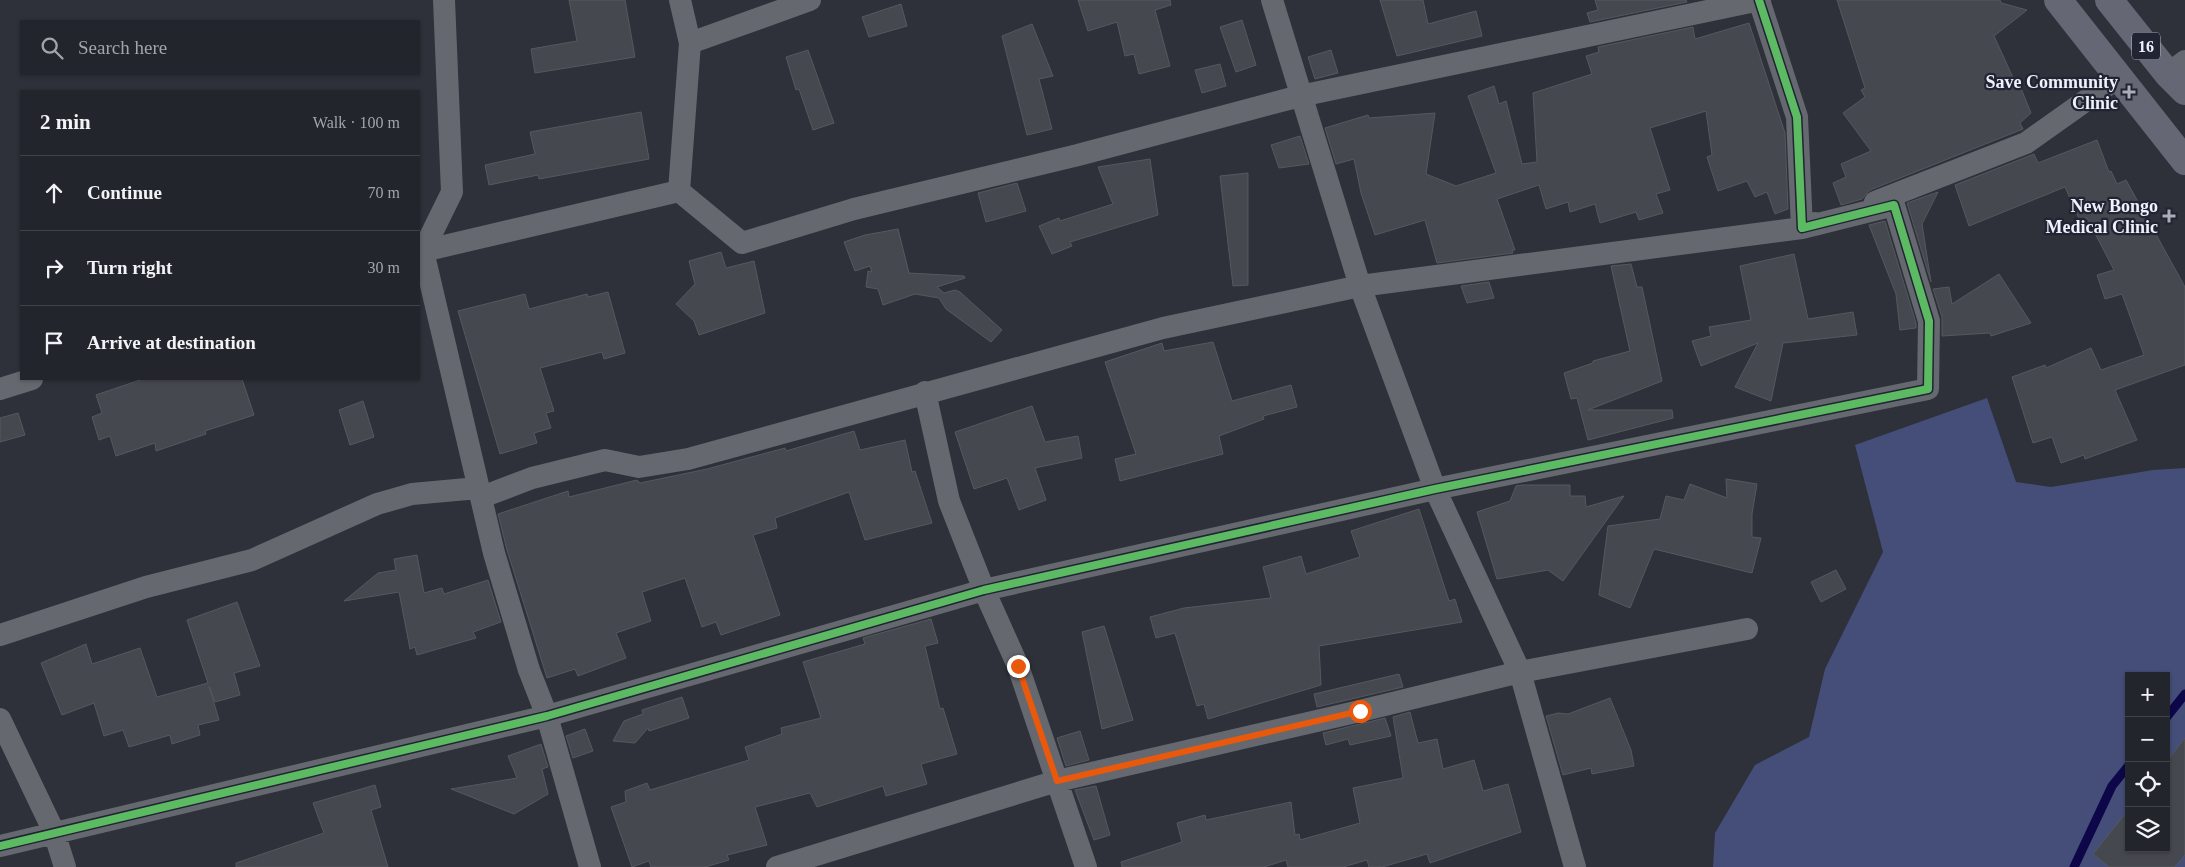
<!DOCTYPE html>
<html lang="en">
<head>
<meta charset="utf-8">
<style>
  :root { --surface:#22252b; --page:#2e3137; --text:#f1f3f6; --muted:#a2a5a9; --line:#3f4247 }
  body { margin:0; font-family:"Times New Roman",serif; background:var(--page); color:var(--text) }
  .controls { position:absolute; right:15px; bottom:15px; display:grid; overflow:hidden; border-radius:0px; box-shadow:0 1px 4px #0004 }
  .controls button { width:45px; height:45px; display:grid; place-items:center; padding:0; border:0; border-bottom:1px solid var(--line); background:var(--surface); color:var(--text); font:25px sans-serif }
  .stop { position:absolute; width:15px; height:15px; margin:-11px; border:4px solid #ea580c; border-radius:50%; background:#fff }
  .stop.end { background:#ea580c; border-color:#fff; box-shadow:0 1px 5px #0008 }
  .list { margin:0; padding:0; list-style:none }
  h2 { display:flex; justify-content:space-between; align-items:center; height:65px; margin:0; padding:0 20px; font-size:21px }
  h2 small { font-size:16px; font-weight:400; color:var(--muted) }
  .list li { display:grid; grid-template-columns:32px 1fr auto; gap:15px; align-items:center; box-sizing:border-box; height:75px; padding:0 20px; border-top:1px solid var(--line) }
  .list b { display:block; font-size:19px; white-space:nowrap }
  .list em { font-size:16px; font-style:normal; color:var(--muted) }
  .icon { flex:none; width:28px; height:28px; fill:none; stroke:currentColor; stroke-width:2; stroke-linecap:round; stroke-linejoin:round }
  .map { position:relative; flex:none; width:2185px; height:867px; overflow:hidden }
  .search { position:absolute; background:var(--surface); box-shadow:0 1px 4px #0004; left:20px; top:20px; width:400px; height:55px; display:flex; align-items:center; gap:12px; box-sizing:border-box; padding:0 18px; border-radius:0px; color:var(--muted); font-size:19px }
  .panel { position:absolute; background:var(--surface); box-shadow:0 1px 4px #0004; left:20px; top:90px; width:400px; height:290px; border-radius:0px }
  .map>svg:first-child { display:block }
  .green { fill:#444e78; fill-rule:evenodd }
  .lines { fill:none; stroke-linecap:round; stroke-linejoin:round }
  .stream { stroke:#0d0648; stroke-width:9 }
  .building { fill:#46484f; stroke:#55585f }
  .street { stroke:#666870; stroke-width:22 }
  .primary { stroke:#656874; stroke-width:28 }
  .cycleway-casing { stroke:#202433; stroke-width:11 }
  .cycleway { stroke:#5cba63; stroke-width:8 }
  .route { stroke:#ea580c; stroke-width:6 }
  .poi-dot { fill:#abaeb8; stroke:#202433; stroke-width:2 }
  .labels { text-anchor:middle; stroke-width:4.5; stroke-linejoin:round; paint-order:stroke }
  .shield { fill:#202433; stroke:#b1b4c0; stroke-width:1 }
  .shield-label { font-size:16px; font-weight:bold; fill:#eff2fc }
  .poi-label { font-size:18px; font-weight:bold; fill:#eff2fc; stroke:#202433; text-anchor:end }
</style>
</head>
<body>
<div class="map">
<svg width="2185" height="867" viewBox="0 0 2185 867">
  <rect width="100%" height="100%" fill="#2e3139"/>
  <!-- green -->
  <path class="green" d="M1987,398L2016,482L2051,487L2153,470L2185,468V867H1713L1715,833L1755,765L1809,737L1825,669L1883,552L1855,445ZM2129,676H2166V848H2129Z"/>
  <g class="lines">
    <!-- stream -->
    <path class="stream" d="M2166,718L2185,694
      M2074,867L2112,786L2129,765"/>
  </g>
  <!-- building -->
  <path class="building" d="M569,0H625L635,57L535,73L531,49L577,41Z
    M1078,0H1170L1171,5L1155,10L1170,66L1139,74L1134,54L1125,56L1117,22L1088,31Z
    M1380,0H1423L1428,24L1476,11L1482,36L1397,56Z
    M1595,0H1686L1687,2L1590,22L1587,13L1598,10Z
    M1837,0H2000L2001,3L2027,10L1994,36L2015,82L2018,81L2031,113L2020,123L2023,129L1870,190L1862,199L1841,205L1833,183L1846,177L1841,164L1871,151L1843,113L1865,97L1861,90L1865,88Z
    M901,4L907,26L869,37L862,17Z
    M1242,20L1256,65L1236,72L1220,27Z
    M1749,23L1785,133L1788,209L1775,214L1767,192L1755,197L1747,181L1718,191L1707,157L1712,155L1706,111L1650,128L1670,190L1656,194L1663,213L1639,220L1636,212L1600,223L1595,204L1570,212L1568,202L1546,209L1539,185L1497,199L1515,250H1512L1513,253L1437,263L1425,220L1375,235L1361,193L1354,159L1336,164L1325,128L1368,115L1369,118L1435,113L1426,174L1456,186L1496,173L1468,96L1494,86L1499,104L1506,101L1522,164L1537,162L1533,93L1592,74L1586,56L1599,52L1598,47L1693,27L1695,39Z
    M1032,24L1053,76L1039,79L1052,129L1027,135L1002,36Z
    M808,50L834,123L813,130L799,89L796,90L786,57Z
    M1331,50L1338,73L1315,79L1308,57Z
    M1220,64L1226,86L1202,93L1195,70Z
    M641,112L649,159L539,179L538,175L489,185L485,165L535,154L530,132Z
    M1300,136L1309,164L1279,168L1271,145Z
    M2097,140L2109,172L2111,171L2117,184L2126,180L2185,287V365L2115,390L2137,440L2085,459L2084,455L2061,463L2052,437L2033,443L2012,377L2045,365L2046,368L2091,348L2101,370L2144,355L2122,294L2105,299L2097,275L2114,270L2087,218L2080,221L2065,187L1969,226L1955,185L2034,154L2038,163Z
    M1150,159L1158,215L1070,242L1072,246L1052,254L1039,226L1059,218L1060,221L1113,204L1098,167Z
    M1248,173V285L1233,286L1220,176Z
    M1017,183L1026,211L986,222L978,193Z
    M1938,192L1922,224L1931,282L1907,203Z
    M1885,221L1916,323V328L1900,330L1896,294L1869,225Z
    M898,229L909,273L964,276L965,278L937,287L944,293L955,290L960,292L1002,330L991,342L946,309L939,298L915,294L883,305L878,289L866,287L868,271L872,272L870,266L855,271L844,242L865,235Z
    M721,252L726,268L754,261L765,313L699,335L694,321L676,304L695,284L689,261Z
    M1794,254L1808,319L1853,312L1857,335L1783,343L1771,401L1735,387L1758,343L1701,366L1692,341L1711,336L1709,327L1751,320L1740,266Z
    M1631,264L1637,287H1642L1662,381L1588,410H1672L1673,418L1588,440L1577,398L1571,399L1564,373L1593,363V361L1630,351L1611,266Z
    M1999,274L2031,323L1991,336L1990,333L1942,336V317L1933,289L1949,287L1952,304Z
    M1489,282L1494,298L1467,303L1461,286Z
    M608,292L625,353L604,359L602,352L540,368L554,411L546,413L551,428L534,433L537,443L500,454L458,311L525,294L529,309L587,294L588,297Z
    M1213,342L1232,401L1291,385L1297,407L1263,416L1264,419L1219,436L1223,454L1120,481L1115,459L1136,454L1105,362L1162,343L1164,351Z
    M143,379H242L254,415L205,431L206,434L156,451L155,443L116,456L110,436L99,440L92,417L102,413L96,395Z
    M363,401L374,437L350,445L339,410Z
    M1032,406L1045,442L1078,436L1082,458L1035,468L1046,500L1019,510L1007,478L974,489L955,432Z
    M18,413L25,435L0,442V418Z
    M854,431L860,450L905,440L912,472L915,471L932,523L865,540L849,492L775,518L777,528L753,535L780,615L721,635L716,622L702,627L685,578L642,592L651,621L616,633L626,658L578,676L575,669L547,678L507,550L498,514L568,491L569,497L637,480L640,483L707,469L785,448L786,451Z
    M1726,479L1757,484L1752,514V537L1761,538L1752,573L1654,549L1630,608L1599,595L1608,526L1660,519L1666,496L1684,500L1690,484L1727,498Z
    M1522,485H1570V496H1585L1586,507L1624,496L1563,581L1548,570L1497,579L1477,512L1510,501L1516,486Z
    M1419,509L1449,601L1455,599L1462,622L1319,646L1321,685L1208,719L1204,704L1197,706L1175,633L1156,638L1150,617L1184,608L1271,598L1263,567L1301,556L1306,574L1360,557L1351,531Z
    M417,555L424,593L442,588L444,594L488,580L501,622L473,632L476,638L417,655L415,647L410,649L399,592L344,601L378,573L396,570L394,559Z
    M1836,570L1846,589L1821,602L1811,582Z
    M237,602L260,666L234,673L240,695L215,702L209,686L219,720L198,725L200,735L172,744L170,735L129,747L123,730L104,736L94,703L62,715L41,663L86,644L92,664L140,648L157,697L208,683L187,620Z
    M931,619L938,643L925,646L940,709L943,708L957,754L921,764L927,784L886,796L883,786L817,807L810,793L755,807L767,845L727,855L729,860L705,867H651L649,861L632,867L611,807L626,802L625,791L647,783L650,790L749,760L745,747L782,734L781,728L821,718L803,662L865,644L863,638Z
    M1104,626L1133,720L1102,729L1082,632Z
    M1399,674L1403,687L1317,707L1314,694Z
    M682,697L689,718L649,731L648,728L635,743L613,741L624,721L643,714L642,710Z
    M1610,698L1631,750L1634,766L1592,774L1591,768L1563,775L1546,716L1558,713L1568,714Z
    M1410,712L1418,743L1437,739L1443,769L1474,760L1483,791L1508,784L1521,832L1430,863L1427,854L1382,867H1369L1367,860L1343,867H1288L1286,860L1264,867H1122L1121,862L1182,842L1177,823L1205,815L1206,820L1291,802L1295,835L1299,834L1300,840L1360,823L1353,788L1403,778L1393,717Z
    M1385,718L1391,736L1350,745L1348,739L1326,745L1323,733Z
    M585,729L593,751L573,758L566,736Z
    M1080,731L1089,760L1066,766L1057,738Z
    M2185,738V855L2175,867H2109L2093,854L2129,809V848H2166V762Z
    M541,744L548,767L542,769L548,794L514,814L451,789L517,778L508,756Z
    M375,785L381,807L371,810L388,867H236V863L324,833L313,803Z
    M1096,786L1110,835L1094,840L1075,790Z"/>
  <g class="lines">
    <!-- street -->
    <path class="street" d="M444,0L452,192L423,251L494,553L529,670L547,716L590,867
      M680,0L690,43
      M1272,0L1360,286L1435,489L1520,672L1575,867
      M2168,74L2185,61
      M679,191L742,243L854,209L1078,155L1300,96L1760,0
      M1875,202L2026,143L2119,77
      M419,252L679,191L690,43L810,0
      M0,389L32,379
      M925,392L949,501L984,590L1018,666L1086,867
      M482,497L532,478L605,460L639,467L688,459L1163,328L1360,286L1802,228L1815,223
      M0,635L146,587L252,560L377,504L412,494L478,488
      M0,719L54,832L65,867
      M0,846L547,716L984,590L1435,489L1928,389L1929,321L1894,205L1802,228L1797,117L1759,0
      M777,867L1057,781L1360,711L1520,672L1747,629"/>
    <!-- primary -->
    <path class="primary" d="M2058,0L2185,161
      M2109,0L2168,74L2185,91"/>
    <!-- cycleway casing -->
    <g class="cycleway-casing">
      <path id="cycleway" d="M0,846L547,716L984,590L1435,489L1928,389L1929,321L1894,205L1802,228L1797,117L1759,0"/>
    </g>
    <!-- cycleway -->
    <use href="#cycleway" class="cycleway"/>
  </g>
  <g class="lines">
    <!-- route -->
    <path class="route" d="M1018,666L1057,781L1360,711"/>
  </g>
  <!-- markers -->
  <g class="poi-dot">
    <path d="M2126.5 84.5h5v5h5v5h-5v5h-5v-5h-5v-5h5z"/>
    <path d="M2166.5 208.5h5v5h5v5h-5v5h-5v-5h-5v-5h5z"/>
  </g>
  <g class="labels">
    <!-- shield labels -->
    <rect class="shield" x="2132" y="32.5" width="28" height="27" rx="4"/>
    <g class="shield-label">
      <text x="2146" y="52">16</text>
    </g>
    <!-- poi labels -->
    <g class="poi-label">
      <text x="2118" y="88">Save Community<tspan x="2118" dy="21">Clinic</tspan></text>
      <text x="2158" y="212">New Bongo<tspan x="2158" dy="21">Medical Clinic</tspan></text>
    </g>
  </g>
</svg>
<div class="controls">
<button>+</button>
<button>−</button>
<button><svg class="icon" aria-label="locate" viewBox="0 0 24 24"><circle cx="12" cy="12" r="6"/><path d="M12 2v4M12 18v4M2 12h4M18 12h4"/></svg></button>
<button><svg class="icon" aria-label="layers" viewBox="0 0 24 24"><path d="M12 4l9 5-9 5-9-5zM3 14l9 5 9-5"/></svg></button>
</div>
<div class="stop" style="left:1360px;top:711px"></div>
<div class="stop end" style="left:1018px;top:666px"></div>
<div class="search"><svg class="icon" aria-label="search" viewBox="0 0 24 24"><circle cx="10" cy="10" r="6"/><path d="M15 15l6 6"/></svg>Search here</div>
<section class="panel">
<h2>2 min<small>Walk · 100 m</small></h2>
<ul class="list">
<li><svg class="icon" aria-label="ahead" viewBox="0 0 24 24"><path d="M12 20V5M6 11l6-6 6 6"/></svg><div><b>Continue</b></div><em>70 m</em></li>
<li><svg class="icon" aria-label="right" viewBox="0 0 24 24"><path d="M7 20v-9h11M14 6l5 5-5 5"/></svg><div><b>Turn right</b></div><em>30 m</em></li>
<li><svg class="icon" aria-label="arrive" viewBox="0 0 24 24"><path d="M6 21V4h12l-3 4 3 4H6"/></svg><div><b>Arrive at destination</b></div></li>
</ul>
</section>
</div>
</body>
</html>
